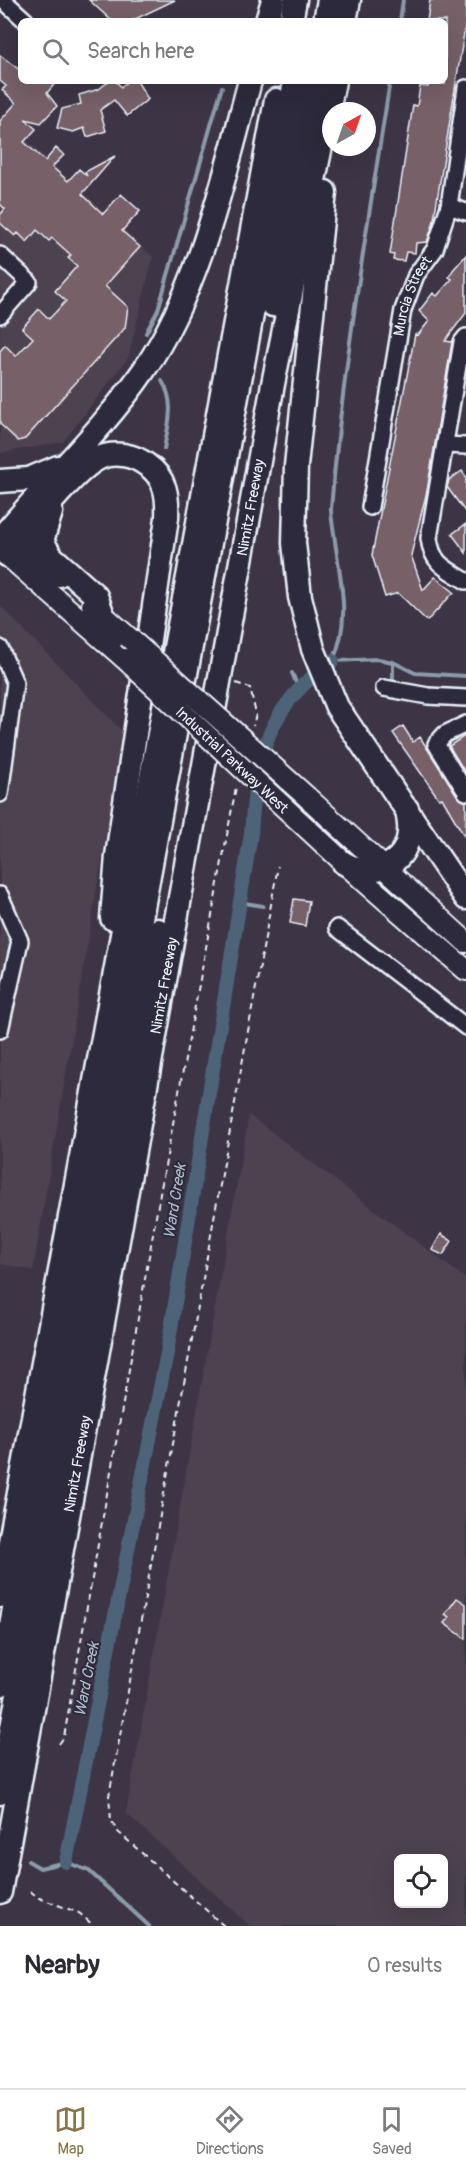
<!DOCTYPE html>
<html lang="en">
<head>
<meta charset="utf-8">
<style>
  :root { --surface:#fff; --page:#f7f7f7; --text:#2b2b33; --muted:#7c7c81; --line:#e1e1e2; --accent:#8a764a }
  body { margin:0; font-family:Pangolin,sans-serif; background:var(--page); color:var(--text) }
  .controls { position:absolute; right:18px; bottom:18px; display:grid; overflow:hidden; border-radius:9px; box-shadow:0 6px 24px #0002 }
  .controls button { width:54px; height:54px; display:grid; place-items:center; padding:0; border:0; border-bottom:2px solid var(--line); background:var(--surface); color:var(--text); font:30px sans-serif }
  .compass { position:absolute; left:322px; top:102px; width:54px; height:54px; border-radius:50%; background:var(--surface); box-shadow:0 6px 24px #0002; rotate:40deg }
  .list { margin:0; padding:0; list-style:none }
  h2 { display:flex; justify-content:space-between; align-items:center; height:78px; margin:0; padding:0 24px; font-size:26px }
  h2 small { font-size:20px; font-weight:400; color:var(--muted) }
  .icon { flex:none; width:33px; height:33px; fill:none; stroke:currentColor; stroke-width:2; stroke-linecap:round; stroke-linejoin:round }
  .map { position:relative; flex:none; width:466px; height:1926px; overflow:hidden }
  .search { position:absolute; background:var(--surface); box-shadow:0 6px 24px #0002; left:18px; right:18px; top:18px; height:66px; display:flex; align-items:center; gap:15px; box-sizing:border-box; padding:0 21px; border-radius:9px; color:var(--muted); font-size:22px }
  .sheet { height:162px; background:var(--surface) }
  nav { display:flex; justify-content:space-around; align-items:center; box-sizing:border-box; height:84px; border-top:2px solid var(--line); background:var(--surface); font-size:16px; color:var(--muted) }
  nav a { display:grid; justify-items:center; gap:3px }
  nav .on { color:var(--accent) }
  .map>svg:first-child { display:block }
  .built { fill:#4e4250; fill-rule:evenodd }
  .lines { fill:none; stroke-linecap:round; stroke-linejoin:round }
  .stream { stroke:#8b9cab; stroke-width:4 }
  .canal { stroke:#4d6478; stroke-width:14 }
  .building { fill:#776068; stroke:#e8f1f8; stroke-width:1.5 }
  .minor-casing { stroke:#e8f1f8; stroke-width:20 }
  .major-casing { stroke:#e8f1f8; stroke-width:24 }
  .highway-casing { stroke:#e8f1f8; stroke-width:27 }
  .path { stroke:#e8f1f8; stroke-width:2; stroke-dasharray:6 4.5; stroke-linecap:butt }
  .minor { stroke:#2f2a3d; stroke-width:15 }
  .major { stroke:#2f2a3d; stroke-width:20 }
  .highway { stroke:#2f2a3d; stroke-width:22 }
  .major-bridge-casing { stroke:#e8f1f8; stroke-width:24; stroke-linecap:butt }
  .major-bridge { stroke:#2f2a3d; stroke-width:20 }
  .labels { text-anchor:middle; stroke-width:4.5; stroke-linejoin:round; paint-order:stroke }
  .street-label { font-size:15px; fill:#e8f1f8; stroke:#2f2a3d }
  .water-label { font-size:16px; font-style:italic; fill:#aab9c5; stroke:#2f2a3d }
</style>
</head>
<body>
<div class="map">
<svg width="466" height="1926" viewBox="0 0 466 1926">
  <rect width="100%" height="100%" fill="#3d3546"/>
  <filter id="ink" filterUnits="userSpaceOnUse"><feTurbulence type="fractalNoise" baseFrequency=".0167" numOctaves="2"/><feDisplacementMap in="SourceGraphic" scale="12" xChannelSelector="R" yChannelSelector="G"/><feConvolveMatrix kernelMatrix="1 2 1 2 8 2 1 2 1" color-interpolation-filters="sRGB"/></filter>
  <g filter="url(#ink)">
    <!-- built -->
    <path class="built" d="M0,116L153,257L128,358L63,442L0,453Z
      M0,605L123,732L33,1270L0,1264Z
      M249,1115L466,1279V1926H250L126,1813ZM398,1858H444V1904H398Z"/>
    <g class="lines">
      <!-- stream -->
      <path class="stream" d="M400,21L403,0
        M390,81C368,223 343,366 331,509C331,519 334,530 335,541C341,585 351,618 333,661L378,659L393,662L415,673L466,676
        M146,333L158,310L222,87
        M162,381C176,403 168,425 164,449
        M393,662V681
        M292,673L298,687
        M239,902L263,906
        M28,1861L40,1868L66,1862L89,1871L149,1926"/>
      <!-- canal -->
      <path class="canal" d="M66,1862L167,1353L251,834C256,758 266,706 333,661"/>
    </g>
    <!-- building -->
    <path class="building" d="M89,0H175L131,21H112Z
      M430,0H466V21L433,225L427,242L416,243L415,253L406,252L404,261L393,260L394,255L390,254L413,105L417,106L420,86L428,87L429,81L445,84V21H427Z
      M0,55L21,71V81H57L47,93L57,106L41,123L25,119L36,129L24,142L45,161L56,148L64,155L52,167L68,181L79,169L87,176L85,172L115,156L82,194L103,214L121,194L140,211L122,231L140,247L105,286L128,307L125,328L25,439L18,441L0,424V351L5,345L16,356L33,338L22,328L39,309L49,319L66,301L55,291L77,266L68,258L71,255L52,238L49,241L37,230L27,242L18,233L15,236L0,223V215L5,209L0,204V121L16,103L2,90L6,86L0,81Z
      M109,81H116L121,87L128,81H137L148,99L127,116L114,100L100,110L106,131L87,137L84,128L73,132L57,128L62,109L81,104L79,95L99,89Z
      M466,255V313L445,341L452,342L427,491L411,555L423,590L435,577L454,592L427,621L398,593L385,597L372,555L415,334L418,335L429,321L419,311L433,293L437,296L452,279L449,277L453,270Z
      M462,471L466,477V513L447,487L449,480Z
      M466,524V553L452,534Z
      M403,726L413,742L420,737L458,797L466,802V839L442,798L439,799L393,733Z
      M466,735V774L449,746Z
      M294,899L309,901L305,926L290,923Z
      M441,1234L452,1241L443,1255L432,1250Z
      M457,1598L466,1604V1639L444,1623L449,1617L445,1614Z"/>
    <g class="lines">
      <!-- minor casing -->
      <g class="minor-casing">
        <g id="minor">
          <path d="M3,0L26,21"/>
          <path d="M449,206L466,212"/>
          <path d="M0,255L29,282L0,315"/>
          <path d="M466,337L462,342L429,538C432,564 445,568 466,581"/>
          <path d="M446,445L466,446"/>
          <path id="s1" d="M370,507L403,310L416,275L435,249L449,206L466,88"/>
          <path d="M0,648L15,683L0,794"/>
          <path d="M384,688L428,696L466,698"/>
          <path d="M466,724L445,734L436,744L466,792"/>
          <path d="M0,895L20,941L0,1030"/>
          <path d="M337,928L466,1027"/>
        </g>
      </g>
      <!-- major casing -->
      <g class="major-casing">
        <path id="major" d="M9,531L59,576
          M0,549L125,659
          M92,605L128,637
          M259,784L365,882L466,970
          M307,797L466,942"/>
      </g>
      <!-- highway casing -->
      <g class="highway-casing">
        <g id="highway">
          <path d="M267,21L273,0"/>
          <path d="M291,21L295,0"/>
          <path d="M325,21L329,0"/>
          <path d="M345,21L349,0"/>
          <path d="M325,192L296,466L294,543L300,597L313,649L337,707L466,898"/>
          <path d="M273,305L314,81"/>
          <path d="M0,481L29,479L58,467"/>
          <path d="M51,512L42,541L51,556L96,596L103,615"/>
          <path d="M0,539C47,482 102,431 144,370C201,287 224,176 250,81"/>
          <path d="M7,555C27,532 74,470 99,458C114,451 134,455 147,465C166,478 168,496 167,518L117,856L112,918"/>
          <path d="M344,863C370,879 406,866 409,833C410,826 408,817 407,809"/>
          <path d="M0,1596L276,100"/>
          <path d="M0,1685L295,81"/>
          <path d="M0,1793L158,930"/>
          <path id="s2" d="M0,1892L273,384L334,81"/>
        </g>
      </g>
      <!-- path -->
      <path class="path" d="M236,683L250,688L256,714L253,726
        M59,1744L64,1737L163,1177L236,787
        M30,1891L39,1898L79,1913L94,1926
        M224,1926L117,1831L111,1820L109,1796L278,866"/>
      <!-- minor -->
      <use href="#minor" class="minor"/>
      <!-- major -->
      <use href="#major" class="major"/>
      <!-- highway -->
      <use href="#highway" class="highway"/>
      <!-- major-bridge casing -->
      <g class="major-bridge-casing">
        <path id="major-bridge" d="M128,637L307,797
          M125,659L259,784"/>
      </g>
      <!-- major-bridge -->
      <use href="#major-bridge" class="major-bridge"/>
    </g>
  </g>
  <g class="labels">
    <!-- street labels -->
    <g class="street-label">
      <text dy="5" stroke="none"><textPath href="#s1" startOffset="216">Murcia Street</textPath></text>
      <text dy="5" stroke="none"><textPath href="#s2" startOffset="1407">Nimitz Freeway</textPath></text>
      <text transform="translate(232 760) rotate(43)" y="5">Industrial Parkway West</text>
      <text dy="5" stroke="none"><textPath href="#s2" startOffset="921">Nimitz Freeway</textPath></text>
      <text dy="5" stroke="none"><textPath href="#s2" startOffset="435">Nimitz Freeway</textPath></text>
    </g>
    <!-- water labels -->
    <g class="water-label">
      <text transform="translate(174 1201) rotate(-81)" y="6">Ward Creek</text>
      <text transform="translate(86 1679) rotate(-79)" y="6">Ward Creek</text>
    </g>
  </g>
</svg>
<div class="controls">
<button><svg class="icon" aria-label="locate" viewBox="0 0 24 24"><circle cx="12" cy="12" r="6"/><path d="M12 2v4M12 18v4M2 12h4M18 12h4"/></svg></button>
</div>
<svg class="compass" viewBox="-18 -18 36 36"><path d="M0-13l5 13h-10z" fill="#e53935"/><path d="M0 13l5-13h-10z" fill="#7c7c81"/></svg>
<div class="search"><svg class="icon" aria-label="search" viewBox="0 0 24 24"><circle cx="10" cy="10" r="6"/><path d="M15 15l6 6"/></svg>Search here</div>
</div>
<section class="sheet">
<h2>Nearby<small>0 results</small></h2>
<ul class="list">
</ul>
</section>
<nav>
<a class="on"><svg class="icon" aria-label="map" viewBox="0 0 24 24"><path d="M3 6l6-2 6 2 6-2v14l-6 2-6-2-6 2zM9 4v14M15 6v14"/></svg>Map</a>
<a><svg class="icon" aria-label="directions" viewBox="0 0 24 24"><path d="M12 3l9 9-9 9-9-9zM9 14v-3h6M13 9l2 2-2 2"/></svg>Directions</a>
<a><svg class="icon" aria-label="saved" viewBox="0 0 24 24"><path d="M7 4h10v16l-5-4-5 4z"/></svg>Saved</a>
</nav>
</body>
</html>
